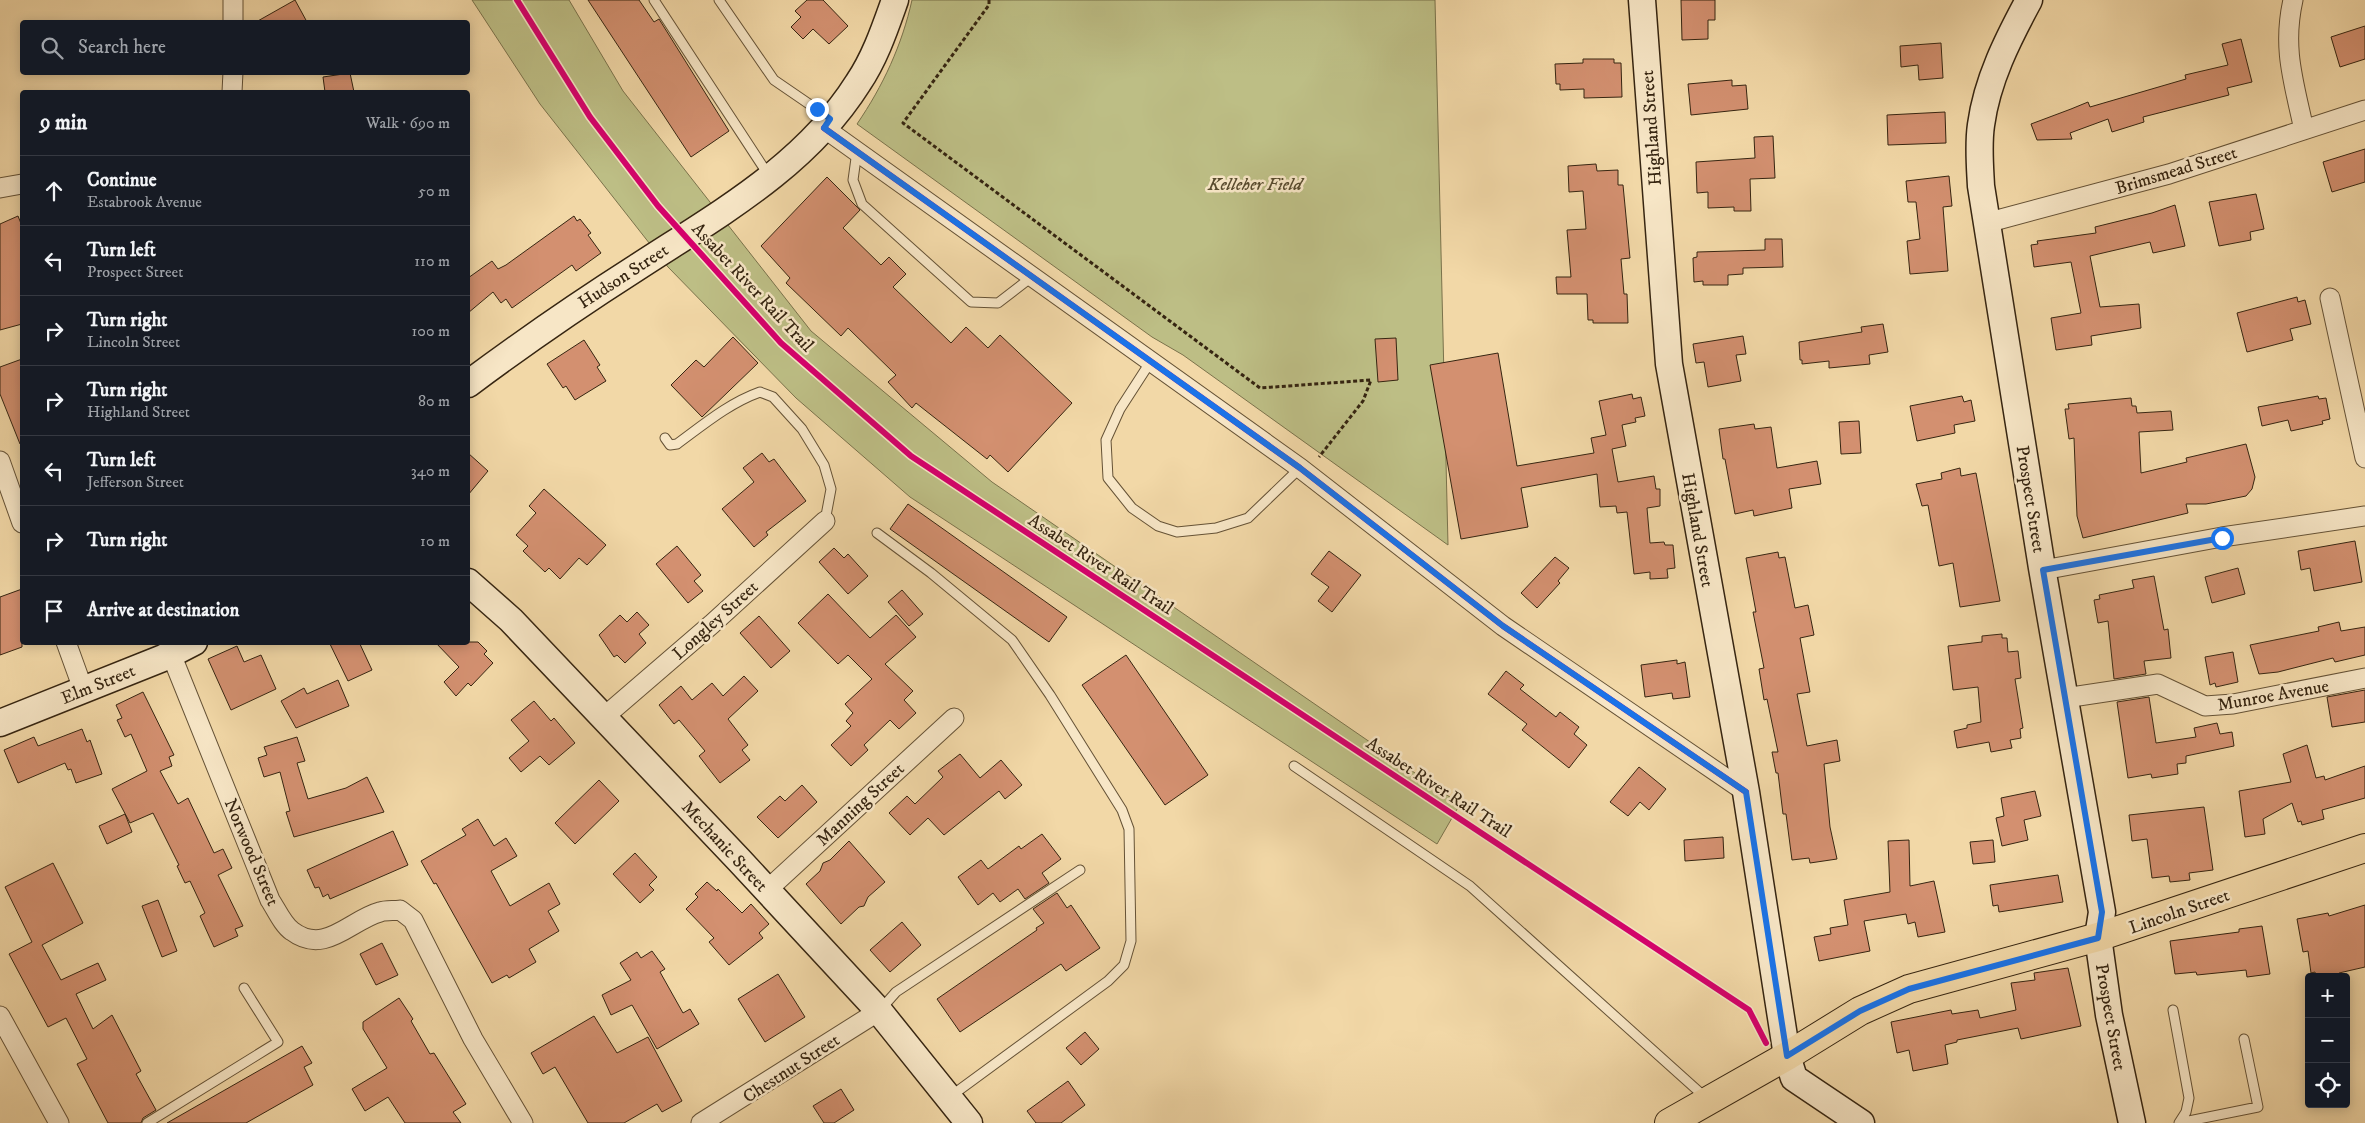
<!DOCTYPE html>
<html lang="en">
<head>
<meta charset="utf-8">
<style>
  :root { --surface:#171b24; --page:#242831; --text:#f1f3f6; --muted:#9ea1a6; --line:#363941 }
  body { margin:0; font-family:"IM FELL DW Pica",serif; background:var(--page); color:var(--text) }
  .controls { position:absolute; right:15px; bottom:15px; display:grid; overflow:hidden; border-radius:5px; box-shadow:0 2px 12px #0003 }
  .controls button { width:45px; height:45px; display:grid; place-items:center; padding:0; border:0; border-bottom:1px solid var(--line); background:var(--surface); color:var(--text); font:25px sans-serif }
  .stop { position:absolute; width:15px; height:15px; margin:-11px; border:4px solid #1a73e8; border-radius:50%; background:#fff }
  .stop.end { background:#1a73e8; border-color:#fff; box-shadow:0 1px 5px #0008 }
  .list { margin:0; padding:0; list-style:none }
  h2 { display:flex; justify-content:space-between; align-items:center; height:65px; margin:0; padding:0 20px; font-size:21px }
  h2 small { font-size:16px; font-weight:400; color:var(--muted) }
  .list li { display:grid; grid-template-columns:32px 1fr auto; gap:15px; align-items:center; box-sizing:border-box; height:70px; padding:0 20px; border-top:1px solid var(--line) }
  .list b { display:block; font-size:19px; white-space:nowrap }
  .list p { margin:0; font-size:16px; white-space:nowrap; color:var(--muted) }
  .list em { font-size:16px; font-style:normal; color:var(--muted) }
  .icon { flex:none; width:28px; height:28px; fill:none; stroke:currentColor; stroke-width:2; stroke-linecap:round; stroke-linejoin:round }
  .map { position:relative; flex:none; width:2365px; height:1123px; overflow:hidden }
  .search { position:absolute; background:var(--surface); box-shadow:0 2px 12px #0003; left:20px; top:20px; width:450px; height:55px; display:flex; align-items:center; gap:12px; box-sizing:border-box; padding:0 18px; border-radius:5px; color:var(--muted); font-size:19px }
  .panel { position:absolute; background:var(--surface); box-shadow:0 2px 12px #0003; left:20px; top:90px; width:450px; height:555px; border-radius:5px }
  .map>svg:first-child { display:block }
  .green { fill:#bdbe85; stroke:#7a724b }
  .building { fill:#d39070; stroke:#362511 }
  .lines { fill:none; stroke-linecap:round; stroke-linejoin:round }
  .lane-casing { stroke:#655236; stroke-width:11 }
  .street-casing { stroke:#655236; stroke-width:21 }
  .secondary-casing { stroke:#362511; stroke-width:29 }
  .primary-casing { stroke:#362511; stroke-width:30 }
  .path { stroke:#362511; stroke-width:3; stroke-dasharray:4 2.5; stroke-linecap:butt }
  .lane { stroke:#f7e6c6; stroke-width:9 }
  .street { stroke:#f7e6c6; stroke-width:19 }
  .secondary { stroke:#f7e6c6; stroke-width:26 }
  .primary { stroke:#f2d8a7; stroke-width:28 }
  .cycleway-casing { stroke:#f7e6c6; stroke-width:9 }
  .cycleway { stroke:#d6006c; stroke-width:6 }
  .route { stroke:#1a73e8; stroke-width:6 }
  .labels { text-anchor:middle; stroke-width:5; stroke-linejoin:round; paint-order:stroke }
  .street-label { font-size:18px; fill:#362511; stroke:#f7e6c6 }
  .park-label { font-size:18px; font-style:italic; fill:#584b2e; stroke:#f7e6c6 }
</style>
</head>
<body>
<div class="map">
<svg width="2365" height="1123" viewBox="0 0 2365 1123">
  <rect width="100%" height="100%" fill="#f2d8a7"/>
  <filter id="stains"><feTurbulence type="fractalNoise" baseFrequency=".004" numOctaves="4"/><feColorMatrix values="0 0 0 0 .2 0 0 0 0 .09 0 0 0 0 .02 0 0 0 .5 -.17"/></filter>
  <radialGradient id="worn" r=".72"><stop offset=".6" stop-color="#630" stop-opacity="0"/><stop offset="1" stop-color="#630" stop-opacity=".3"/></radialGradient>
  <!-- green -->
  <path class="green" d="M472,0H569L623,91L811,331L992,482L1460,804L1437,844L910,497L796,398L668,267L540,104Z
    M912,0H1435L1448,545L1183,355L1152,337L857,124C883,86 902,45 912,0Z"/>
  <!-- building -->
  <path class="building" d="M295,0L307,22H256Z
    M588,0H639L654,22L659,19L729,131L691,157Z
    M807,0H823L848,26L829,44L813,29L803,39L791,27L801,17L795,11Z
    M1681,0H1715V20H1708V39L1682,40Z
    M2365,26V59L2340,67L2331,37Z
    M2241,39L2252,82L2227,88L2229,95L2143,117L2144,122L2112,132L2108,119L2070,133L2072,139L2037,140L2031,124L2071,109L2088,102L2090,107L2186,79L2185,75L2228,65L2222,44Z
    M1941,43L1943,78L1919,80L1918,65L1901,67L1900,46Z
    M1583,59H1614V63H1621L1622,97L1584,98V89L1560,90V84H1556L1555,64L1583,63Z
    M350,73L354,92H325L323,77Z
    M1732,80V86L1746,85L1748,109L1691,115L1688,84Z
    M1945,112L1946,143L1888,145L1887,115Z
    M1773,136L1775,178L1750,179L1751,211H1734V207L1708,208V192L1697,193L1696,162L1755,158L1754,137Z
    M2365,149V182L2332,192L2323,162Z
    M1596,164L1597,171L1618,170V185H1623L1630,258L1621,259L1624,294H1627L1628,323H1593V320H1588L1587,294H1557L1556,277H1571L1567,230L1586,229L1583,191L1569,192L1568,166Z
    M1949,176L1952,206L1943,207L1948,271L1910,274L1907,241L1920,239L1916,202H1908L1906,181Z
    M827,177L860,210L843,228L881,265L889,257L906,274L893,287L951,343L966,327L988,348L1000,335L1072,403L1008,472L990,455L987,459L916,403L912,408L888,382L896,375L848,328L841,336L786,283L790,278L761,246Z
    M2256,194L2264,229L2250,232L2251,240L2219,246L2209,202Z
    M2175,205L2185,246L2153,253L2150,242L2090,256L2100,307L2139,304L2141,328L2091,336L2092,345L2056,350L2051,318L2081,313L2071,262L2034,267L2031,245L2038,244L2037,241L2096,233L2095,227L2152,213Z
    M18,216L22,226V324L0,330V224Z
    M574,216L577,221L580,219L591,233L588,235L601,253L576,271L572,265L512,308L506,299L501,303L493,292L468,313V278L492,261L498,269L506,265Z
    M1765,239H1782L1783,267L1743,268V274L1728,275V285H1703V281L1694,282L1693,258L1697,257V252L1765,250Z
    M2297,297L2298,302L2305,300L2311,324L2290,329L2293,340L2247,352L2237,313Z
    M1883,324L1888,352L1869,355L1870,364L1829,368V361L1802,364V360H1800L1799,342L1862,332L1861,327Z
    M1743,336L1746,354L1736,355L1741,381L1708,387L1704,362L1696,363L1693,344Z
    M733,337L758,363L702,417L671,385L696,360L704,367Z
    M1396,338L1398,380L1378,382L1375,339Z
    M584,340L600,365L597,367L606,381L575,400L566,386L563,388L547,364Z
    M1498,353L1517,466L1594,453L1591,438L1606,435L1599,401L1632,394L1633,399L1641,397L1645,416L1635,418L1636,422L1622,425L1626,446L1612,449L1618,482L1654,476L1656,489H1660V506L1647,508L1650,543L1664,542L1665,545H1673L1675,568L1667,569L1668,578L1650,579V572L1634,574L1627,512L1617,513L1616,506L1600,507L1597,474L1521,488L1528,527L1461,539L1430,365Z
    M22,359V443L20,444L0,394V367Z
    M1962,396L1964,402L1971,400L1975,421L1954,425L1955,433L1917,441L1910,406Z
    M2318,396L2319,399L2326,398L2330,419L2322,421L2323,424L2291,431L2288,420L2262,426L2258,407Z
    M2131,398L2132,406H2136L2137,413L2171,411L2173,430L2139,432L2141,473L2187,462L2186,458L2246,444L2255,477L2252,489L2246,496L2206,504H2186L2188,513L2083,538L2077,516L2074,438L2069,439L2065,409H2069L2068,404Z
    M1859,421L1861,453L1841,454L1839,422Z
    M1754,424L1755,429L1771,427L1777,468L1817,461L1821,484L1789,489L1792,508L1754,516L1753,510L1735,514L1725,459H1723L1719,429Z
    M468,453L488,471L468,495Z
    M762,453L769,462L774,459L806,501L766,532L768,535L754,547L722,509L754,482L743,468Z
    M1960,468L1961,476L1976,473L2000,601L1960,607L1953,563L1939,566L1928,505L1922,506L1916,484L1942,479L1941,473Z
    M544,489L606,545L587,565L579,558L560,579L549,568L545,572L523,551L528,546L516,535L536,513L529,506Z
    M908,504L1067,617L1049,642L890,529Z
    M2355,541L2362,582L2314,591L2310,568L2301,570L2298,551Z
    M677,546L701,575L694,581L703,591L688,603L656,564Z
    M834,548L844,558L848,554L868,576L848,594L819,562Z
    M1329,551L1361,575L1332,612L1318,601L1329,587L1311,574Z
    M1778,552L1779,558L1785,557L1795,608L1808,605L1814,635L1800,638L1810,692L1797,694L1807,746L1837,740L1840,761L1824,764L1830,827L1837,859L1810,863L1809,858L1792,860L1786,814H1783L1778,773H1776L1772,752H1778L1767,699L1764,700L1759,669L1764,668L1753,612H1756L1746,558Z
    M1555,557L1569,568L1558,581L1560,583L1537,608L1521,593Z
    M2238,568L2245,594L2212,603L2205,577Z
    M2154,576L2164,630L2168,629L2171,658L2144,661L2146,674L2114,679L2108,621L2098,623L2094,600L2100,599L2099,595L2134,588L2132,580Z
    M22,589V647L0,655V597Z
    M902,590L923,614L909,626L888,602Z
    M828,594L870,638L896,615L916,637L885,664L913,691L904,700L916,713L899,729L890,720L864,745L868,750L851,766L831,745L851,726L846,721L853,713L845,704L872,679L848,655L838,664L798,623Z
    M637,612L649,625L639,634L646,643L625,663L617,655L614,657L599,635L620,615L627,622Z
    M759,616L790,651L771,668L740,633Z
    M2339,622L2341,631L2365,627V655L2335,662L2333,658L2278,672L2259,674L2250,645L2319,631L2318,627Z
    M2002,634V638H2007L2008,652L2018,651L2021,678L2015,679L2023,728L2020,729L2021,738L2010,740L2012,748L1991,752L1989,742L1957,748L1954,731L1967,728V725L1981,722L1978,687L1953,690L1948,646L1982,642V636Z
    M329,642H359L372,670L348,681Z
    M435,642H478L487,651L484,654L493,663L471,686L468,683L456,696L444,682L459,667Z
    M237,646L244,662L261,655L276,689L231,710L208,659Z
    M2233,652L2238,682L2216,687L2215,683L2210,685L2205,657Z
    M1126,655L1208,775L1165,805L1082,685Z
    M1677,660V664L1685,662L1690,697L1673,699L1672,693L1645,697L1641,665Z
    M1506,671L1524,685L1520,689L1556,717L1560,712L1579,727L1574,734L1587,745L1569,768L1522,730L1527,724L1488,694Z
    M744,676L758,691L728,719L748,745L742,750L750,760L720,783L699,756L705,751L679,720L674,724L659,705L681,686L692,700L712,683L723,696Z
    M338,680L349,706L296,728L281,701L304,688L307,694Z
    M2365,690V722L2332,727L2327,697Z
    M143,692L174,755L169,757L172,766L160,771L178,804L188,798L214,853L223,849L232,868L218,875L243,926L235,929L238,936L214,947L200,916L205,913L190,881L185,883L177,866L179,865L153,813L130,823L112,789L147,771L131,734L125,737L117,720L122,718L116,705Z
    M2149,697L2156,743L2196,737L2194,728L2217,723L2220,734L2232,732L2234,746L2186,756V763L2177,764L2178,774L2152,778L2151,774L2128,778L2117,702Z
    M534,701L551,721L554,718L575,743L549,765L540,756L521,772L509,758L529,741L511,720Z
    M82,729L87,742L90,740L102,774L76,783L71,769L68,770L65,763L18,783L4,750L34,737L38,746Z
    M297,737L305,761L297,763L308,799L346,788L367,777L384,812L294,837L286,812L290,811L280,772L264,777L258,758L267,755L264,747Z
    M2307,745L2316,778L2324,776L2325,780L2365,766V798L2322,810L2324,819L2302,825L2301,821L2298,822L2292,803L2263,819L2265,834L2245,837L2239,791L2291,782L2283,754Z
    M960,754L980,778L1001,760L1022,785L1005,799L999,791L944,835L928,818L910,835L889,813L907,796L915,804L943,777L938,771Z
    M1639,767L1666,789L1649,810L1640,802L1628,816L1610,802Z
    M599,780L619,801L575,844L555,823Z
    M802,785L817,802L778,838L757,817L780,796L785,801Z
    M2035,791L2041,816L2024,820L2028,840L2002,846L1996,818L2004,816L2001,798Z
    M2204,807L2213,870L2189,873L2190,880L2170,882L2169,876L2152,878L2147,839L2132,841L2129,815Z
    M125,814L132,832L107,844L99,826Z
    M478,819L494,846L506,838L517,856L491,871L510,906L549,883L560,904L548,911L559,931L529,949L536,962L509,978L507,975L492,983L436,883L434,884L421,861L466,835L462,829Z
    M393,831L408,865L330,899L328,894L323,897L319,887L315,888L307,870Z
    M1042,834L1061,859L1042,873L1049,883L1025,899L1018,889L1000,902L993,893L978,905L958,877L981,860L988,869L1019,846L1021,849Z
    M1723,837L1724,858L1685,861L1684,840Z
    M1909,840L1910,886L1934,881L1945,932L1918,937L1915,922L1908,924L1906,914L1864,921L1870,951L1819,961L1814,937L1831,934L1830,928L1848,925L1844,900L1890,892L1888,841Z
    M1993,840L1995,862L1973,864L1970,842Z
    M849,841L885,882L868,897L864,906L859,907L841,924L806,884L820,871L823,863L830,860Z
    M635,853L657,877L649,885L654,890L640,903L613,874Z
    M53,863L83,923L42,945L61,980L98,963L106,980L76,994L93,1029L112,1015L141,1071L136,1074L156,1110L143,1118L141,1123H108L77,1064L87,1059L66,1018L48,1027L9,954L32,942L5,887Z
    M2058,875L2063,902L1999,912L1998,905L1993,906L1990,885Z
    M707,882L717,891L718,889L742,913L751,904L769,924L759,933L763,938L729,965L709,942L714,938L686,909L698,897L695,894Z
    M1057,893L1067,908L1071,905L1100,948L1066,971L1061,964L960,1032L937,999L1037,930L1036,928L1044,923L1033,909Z
    M158,900L177,951L162,957L142,906Z
    M2365,905V967L2339,973L2340,977H2316L2315,972L2311,973L2308,951L2303,952L2297,919L2328,913L2329,916Z
    M902,922L921,945L890,972L870,950Z
    M2262,926L2270,974L2247,977L2246,970L2197,975L2196,972L2175,974L2170,941L2239,932V929Z
    M382,943L398,975L376,985L360,954Z
    M652,951L665,969L660,972L683,1013L690,1009L699,1024L657,1049L632,1005L611,1015L602,995L631,980L620,963L637,952L641,958Z
    M2068,968L2081,1026L2021,1039L2018,1028L1957,1040V1042L1945,1045L1948,1064L1913,1071L1909,1050L1897,1053L1891,1022L1951,1010L1952,1014L1978,1010L1980,1018L2016,1010L2011,983L2035,980L2034,973Z
    M778,974L805,1017L765,1042L738,999Z
    M399,998L413,1019L411,1021L430,1054L434,1053L466,1104L453,1112L461,1123H405L388,1097L365,1111L352,1089L387,1068L363,1029V1022Z
    M594,1016L617,1053L648,1037L682,1101L662,1112L657,1104L624,1123H588L555,1067L543,1074L531,1053Z
    M1085,1032L1099,1049L1081,1065L1066,1048Z
    M302,1046L312,1063L304,1067L313,1085L246,1123H167Z
    M1068,1081L1085,1105L1061,1123H1036L1027,1111Z
    M841,1089L854,1110L834,1123H824L813,1106Z"/>
  <g class="lines">
    <!-- lane casing -->
    <g class="lane-casing">
      <path id="lane" d="M654,0L769,176
        M719,0L774,80L828,117
        M857,151L853,180L862,204L971,302L998,303L1033,276
        M1151,361L1120,409L1106,440L1108,478L1132,508L1158,526L1177,532L1216,528L1248,518L1300,468
        M665,438L670,445L677,444C703,425 729,403 760,392L773,397L802,429L824,465L831,489L825,521
        M877,533L931,573L1012,640L1050,695L1122,810L1129,829L1131,941L1124,965L1108,981L951,1096
        M1294,766L1470,886L1706,1098
        M881,1009L896,992L1080,870
        M2173,1010L2189,1098L2186,1112L2179,1123
        M147,1123L278,1042L244,988
        M2179,1123L2258,1107L2244,1039"/>
    </g>
    <!-- street casing -->
    <g class="street-casing">
      <path id="street" d="M233,0V22
        M2293,0C2282,49 2294,82 2304,130
        M232,92L233,72
        M824,128L1300,468L1503,626L1746,792
        M0,188L22,184
        M1986,223L2169,174L2365,110
        M2330,298L2365,458
        M0,461L22,523
        M2043,570L2222,537L2365,516
        M66,642L83,689
        M171,654L270,900C276,909 283,925 292,931C325,956 350,920 380,912C386,910 394,911 400,910L413,920L473,1039L523,1123
        M2065,698L2158,684L2205,706L2233,704L2365,678
        M604,717L712,624L825,521
        M766,891L954,718
        M0,1016L59,1123
        M701,1123L879,1011"/>
    </g>
    <!-- secondary casing -->
    <g class="secondary-casing">
      <path id="secondary" d="M1642,0L1669,364L1746,792L1787,1056L1794,1078L1861,1123
        M2029,0C2008,39 1987,80 1981,125C1978,145 1980,166 1981,186L2042,568L2102,912L2098,937L2109,1015L2132,1123
        M468,384C523,343 578,305 636,268C717,215 805,167 858,83C875,58 885,28 895,0
        M468,582L511,620L739,860L879,1011L969,1123
        M0,723L163,658L194,642"/>
    </g>
    <!-- primary casing -->
    <g class="primary-casing">
      <path id="primary" d="M1669,1123L1787,1056L1860,1011L1909,989L2098,937L2365,848"/>
    </g>
    <!-- path -->
    <path class="path" d="M989,0V5L903,123L1260,388L1371,380L1363,401L1319,457"/>
    <!-- lane -->
    <use href="#lane" class="lane"/>
    <!-- street -->
    <use href="#street" class="street"/>
    <!-- secondary -->
    <use href="#secondary" class="secondary"/>
    <!-- primary -->
    <use href="#primary" class="primary"/>
    <!-- cycleway casing -->
    <g class="cycleway-casing">
      <path id="cycleway" d="M517,0L590,117L658,206L781,343L911,456L1749,1010L1766,1043
        M824,128L1300,468L1503,626L1746,792"/>
    </g>
    <!-- cycleway -->
    <use href="#cycleway" class="cycleway"/>
  </g>
  <g class="lines">
    <!-- route -->
    <path class="route" d="M817,109L830,119L824,128L1300,468L1503,626L1746,792L1787,1056L1860,1011L1909,989L2098,938L2102,912L2043,570L2222,538"/>
  </g>
  <g class="labels">
    <!-- street labels -->
    <g class="street-label">
      <text transform="translate(1651 128) rotate(-94)" y="6">Highland Street</text>
      <text transform="translate(2176 170) rotate(-17)" y="6">Brimsmead Street</text>
      <text transform="translate(623 276) rotate(-33)" y="6">Hudson Street</text>
      <text transform="translate(753 287) rotate(47)" y="6">Assabet River Rail Trail</text>
      <text transform="translate(2031 499) rotate(81)" y="6">Prospect Street</text>
      <text transform="translate(1698 530) rotate(80)" y="6">Highland Street</text>
      <text transform="translate(1101 564) rotate(33)" y="6">Assabet River Rail Trail</text>
      <text transform="translate(715 620) rotate(-42)" y="6">Longley Street</text>
      <text transform="translate(98 684) rotate(-22)" y="6">Elm Street</text>
      <text transform="translate(2273 695) rotate(-10)" y="6">Munroe Avenue</text>
      <text transform="translate(1439 787) rotate(33)" y="6">Assabet River Rail Trail</text>
      <text transform="translate(860 804) rotate(-43)" y="6">Manning Street</text>
      <text transform="translate(725 846) rotate(47)" y="6">Mechanic Street</text>
      <text transform="translate(252 852) rotate(67)" y="6">Norwood Street</text>
      <text transform="translate(2179 911) rotate(-19)" y="6">Lincoln Street</text>
      <text transform="translate(2111 1017) rotate(80)" y="6">Prospect Street</text>
      <text transform="translate(791 1068) rotate(-33)" y="6">Chestnut Street</text>
    </g>
    <!-- park labels -->
    <g class="park-label">
      <text x="1255" y="190">Kelleher Field</text>
    </g>
  </g>
  <rect width="100%" height="100%" filter="url(#stains)"/>
  <rect width="100%" height="100%" fill="url(#worn)"/>
</svg>
<div class="controls">
<button>+</button>
<button>−</button>
<button><svg class="icon" aria-label="locate" viewBox="0 0 24 24"><circle cx="12" cy="12" r="6"/><path d="M12 2v4M12 18v4M2 12h4M18 12h4"/></svg></button>
</div>
<div class="stop" style="left:2222px;top:538px"></div>
<div class="stop end" style="left:817px;top:109px"></div>
<div class="search"><svg class="icon" aria-label="search" viewBox="0 0 24 24"><circle cx="10" cy="10" r="6"/><path d="M15 15l6 6"/></svg>Search here</div>
<section class="panel">
<h2>9 min<small>Walk · 690 m</small></h2>
<ul class="list">
<li><svg class="icon" aria-label="ahead" viewBox="0 0 24 24"><path d="M12 20V5M6 11l6-6 6 6"/></svg><div><b>Continue</b><p>Estabrook Avenue</p></div><em>50 m</em></li>
<li><svg class="icon" aria-label="left" viewBox="0 0 24 24"><path d="M17 20v-9H6M10 6l-5 5 5 5"/></svg><div><b>Turn left</b><p>Prospect Street</p></div><em>110 m</em></li>
<li><svg class="icon" aria-label="right" viewBox="0 0 24 24"><path d="M7 20v-9h11M14 6l5 5-5 5"/></svg><div><b>Turn right</b><p>Lincoln Street</p></div><em>100 m</em></li>
<li><svg class="icon" aria-label="right" viewBox="0 0 24 24"><path d="M7 20v-9h11M14 6l5 5-5 5"/></svg><div><b>Turn right</b><p>Highland Street</p></div><em>80 m</em></li>
<li><svg class="icon" aria-label="left" viewBox="0 0 24 24"><path d="M17 20v-9H6M10 6l-5 5 5 5"/></svg><div><b>Turn left</b><p>Jefferson Street</p></div><em>340 m</em></li>
<li><svg class="icon" aria-label="right" viewBox="0 0 24 24"><path d="M7 20v-9h11M14 6l5 5-5 5"/></svg><div><b>Turn right</b></div><em>10 m</em></li>
<li><svg class="icon" aria-label="arrive" viewBox="0 0 24 24"><path d="M6 21V4h12l-3 4 3 4H6"/></svg><div><b>Arrive at destination</b></div></li>
</ul>
</section>
</div>
</body>
</html>
